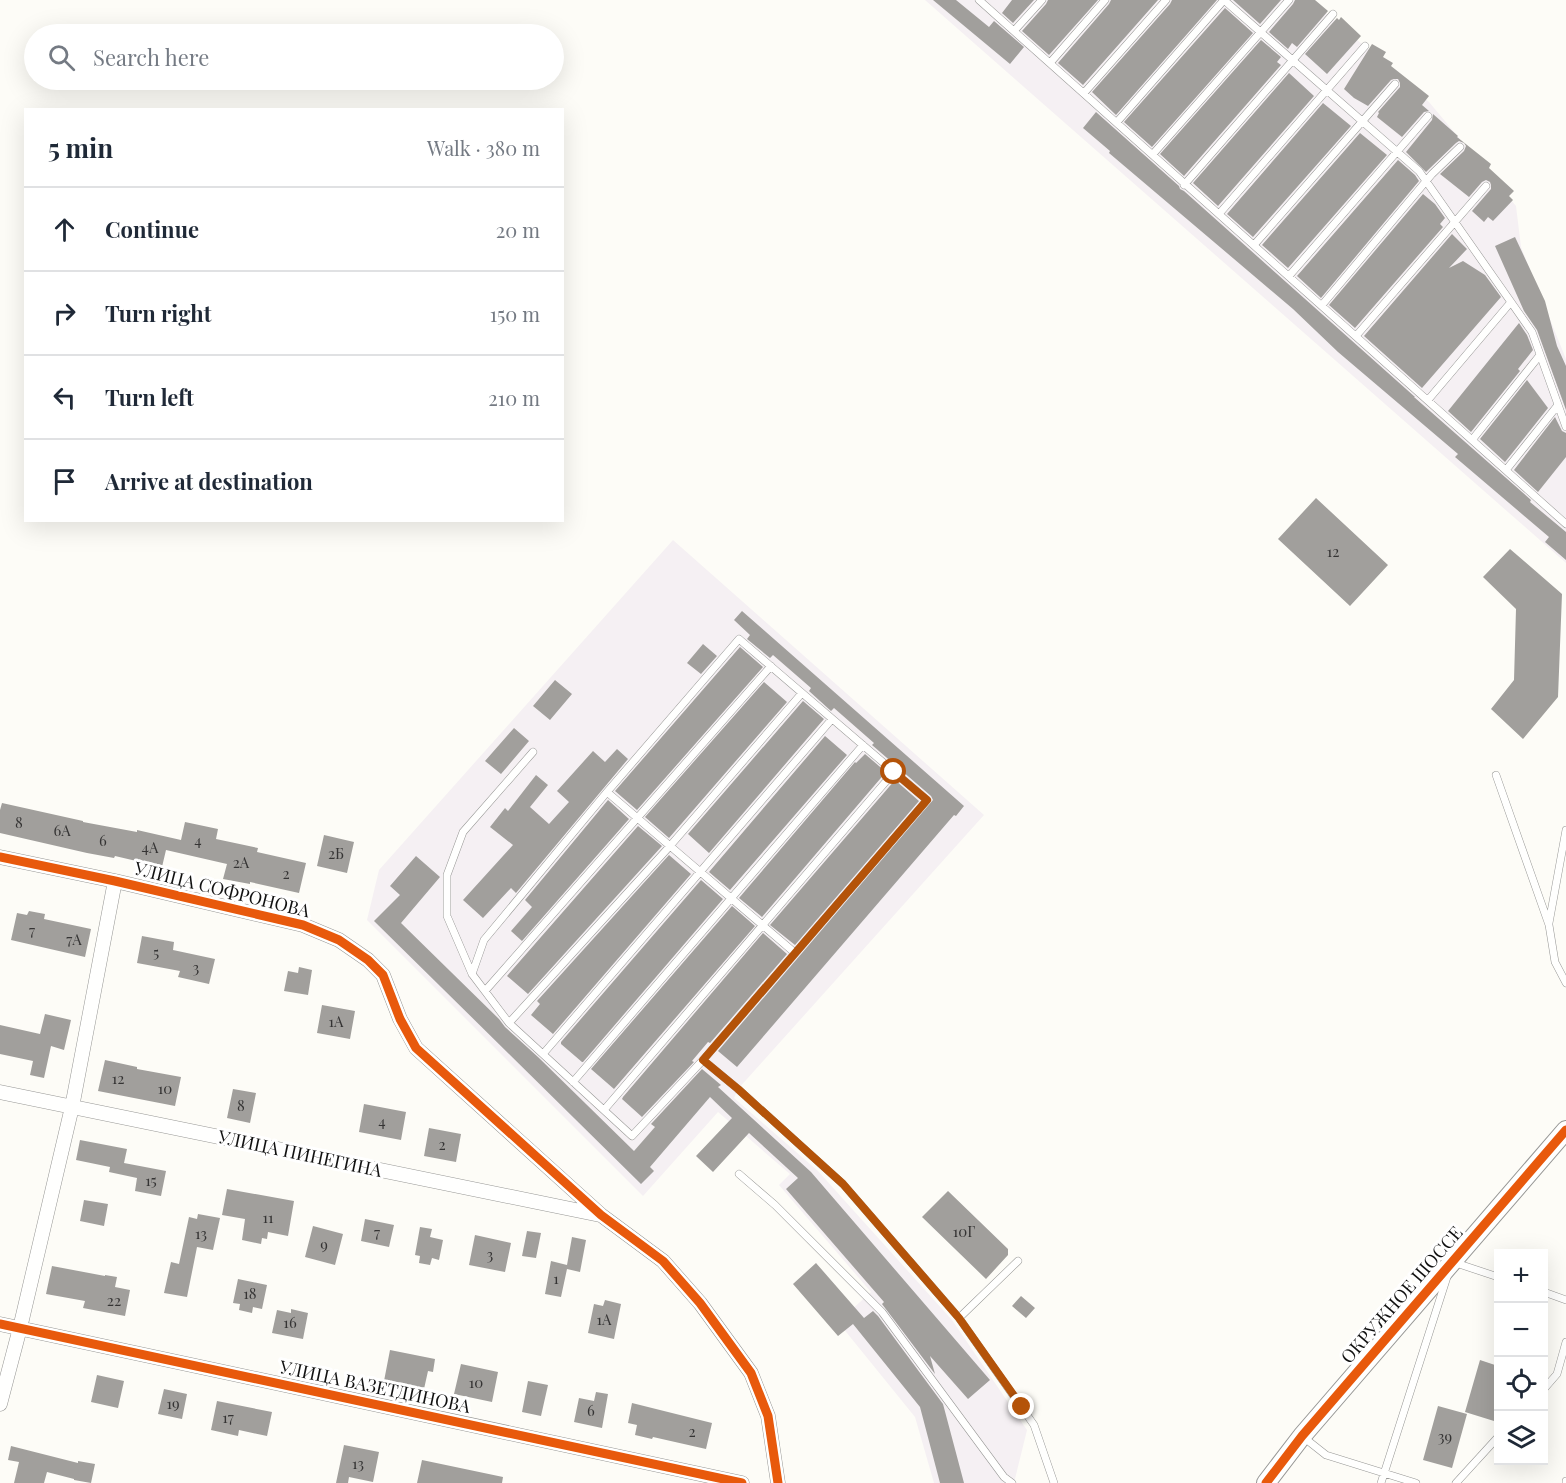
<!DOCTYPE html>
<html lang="en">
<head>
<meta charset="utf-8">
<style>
  :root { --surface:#fff; --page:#f2f2f3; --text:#1f2937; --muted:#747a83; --line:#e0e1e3 }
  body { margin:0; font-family:"Playfair Display",serif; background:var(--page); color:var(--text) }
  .controls { position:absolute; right:18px; bottom:18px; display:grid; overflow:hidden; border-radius:0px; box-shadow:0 6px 24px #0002 }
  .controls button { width:54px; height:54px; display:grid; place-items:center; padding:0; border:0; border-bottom:2px solid var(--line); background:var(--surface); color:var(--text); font:30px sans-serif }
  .stop { position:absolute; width:18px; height:18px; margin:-14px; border:4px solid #b45309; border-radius:50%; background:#fff }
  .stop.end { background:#b45309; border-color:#fff; box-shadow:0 2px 6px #0008 }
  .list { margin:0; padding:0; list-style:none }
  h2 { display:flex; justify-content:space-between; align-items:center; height:78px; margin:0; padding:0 24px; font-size:26px }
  h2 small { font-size:20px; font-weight:400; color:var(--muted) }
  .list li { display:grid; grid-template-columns:39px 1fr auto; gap:18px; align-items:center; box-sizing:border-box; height:84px; padding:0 24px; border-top:2px solid var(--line) }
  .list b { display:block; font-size:22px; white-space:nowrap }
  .list em { font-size:20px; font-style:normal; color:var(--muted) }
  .icon { flex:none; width:33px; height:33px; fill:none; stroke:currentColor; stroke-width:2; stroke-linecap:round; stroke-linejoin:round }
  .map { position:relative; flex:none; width:1566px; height:1483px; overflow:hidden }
  .search { position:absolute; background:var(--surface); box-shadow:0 6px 24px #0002; left:24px; top:24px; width:540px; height:66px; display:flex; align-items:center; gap:15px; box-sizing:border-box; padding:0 21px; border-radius:33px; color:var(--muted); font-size:22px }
  .panel { position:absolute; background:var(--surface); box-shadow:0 6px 24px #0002; left:24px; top:108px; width:540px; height:414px; border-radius:0px }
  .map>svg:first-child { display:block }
  .industrial { fill:#f5f0f3 }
  .building { fill:#a19f9c }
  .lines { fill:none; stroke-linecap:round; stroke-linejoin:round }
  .service-casing { stroke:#979795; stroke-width:8 }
  .minor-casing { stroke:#979795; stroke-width:15 }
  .tertiary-casing { stroke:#979795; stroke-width:20 }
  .service { stroke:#fffffe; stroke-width:7 }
  .minor { stroke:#fffffe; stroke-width:14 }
  .tertiary { stroke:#fffffe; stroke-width:18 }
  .cycleway-casing { stroke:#fff; stroke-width:13 }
  .cycleway { stroke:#e8590c; stroke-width:9 }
  .route { stroke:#b45309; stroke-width:8 }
  .labels { text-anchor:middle; stroke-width:6; stroke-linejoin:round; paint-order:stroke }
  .number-label { font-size:15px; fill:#353434 }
  .street-label { font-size:18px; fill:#111; stroke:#fff }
</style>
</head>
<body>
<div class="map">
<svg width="1566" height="1483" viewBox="0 0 1566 1483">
  <rect width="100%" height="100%" fill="#fdfcf7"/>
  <!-- industrial -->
  <path class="industrial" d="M925,0H1311L1429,102L1516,206L1521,247L1566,359V563Z
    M673,540L984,815L738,1089L734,1098L818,1171L952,1320L1027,1430L1014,1483H934L915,1417L838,1322L871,1292L779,1185L790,1174L718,1112L643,1196L367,920L379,870Z"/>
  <!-- building -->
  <path class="building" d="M933,0H956L989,27L994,21L1024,47L1010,64Z
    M1012,0H1034L1013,23L1002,13Z
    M1048,0H1098L1049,55L1022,31L1046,4Z
    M1111,0H1158L1083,85L1058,63L1109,4Z
    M1172,0H1217L1116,115L1092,92L1170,4Z
    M1233,0H1281L1260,24Z
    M1295,0H1315L1328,11L1297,47L1292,43L1288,49L1269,32L1293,4Z
    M1225,8L1253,33L1152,147L1124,122Z
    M1341,17L1361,36L1327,74L1305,54L1337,18L1339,20Z
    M1261,40L1281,57L1277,62L1281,65L1184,176L1160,154Z
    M1372,44L1386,52L1383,57L1393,63L1391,66L1429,96L1422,105L1429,111L1424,112L1402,137L1377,117L1379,113L1378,112L1400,87V83L1398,79H1394L1391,80L1368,106L1354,98L1344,89Z
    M1289,73L1314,96L1218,206L1193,183Z
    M1323,103L1351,126L1253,237L1227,214Z
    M1096,112L1179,186L1180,189L1184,191L1415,397H1414L1531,500L1530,502L1566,532V560L1545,542L1549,537L1455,457L1458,454L1338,352L1293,309L1109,153L1110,151L1083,128Z
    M1433,114L1458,136L1457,137L1491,164L1489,168L1514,191L1509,196L1513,200L1493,221L1488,217L1484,222L1472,211L1491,189V185L1490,182L1486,180L1482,182L1469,197L1440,174L1464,151L1466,146L1464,143L1459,141L1456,143L1426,172L1406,152L1432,120Z
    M1360,133L1387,155L1288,268L1262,245Z
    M1398,160L1415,175L1419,181L1321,298L1297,276Z
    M1423,194L1435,204L1445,218L1440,224L1443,227L1355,328L1329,305Z
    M1452,234L1467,249L1449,268L1463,261L1485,275L1501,297L1422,388L1364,336Z
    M1515,237L1545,301L1557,346L1566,366V410L1537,330L1524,311L1495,246Z
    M1519,323L1527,335L1533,350L1518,369L1520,371L1471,432L1448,411Z
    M1527,380L1548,408L1505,462L1480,439Z
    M1555,417L1562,431L1566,433V457L1538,492L1514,470Z
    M1316,498L1388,565L1350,606L1278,539Z
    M1510,549L1562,594L1558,697L1523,739L1491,709L1514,680L1516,609L1483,577Z
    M742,611L964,806L956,816L954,815L737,1067L718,1051L933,800L931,796L872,745L874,743L834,708L831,711L809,691L811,688L773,655L770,658L747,639L750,635L734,620Z
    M703,644L717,656L701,674L687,663Z
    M740,647L763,667L637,810L615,791Z
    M555,680L572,694L550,720L533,706Z
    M764,682L787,702L669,838L645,817Z
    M803,701L824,719L709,853L688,834Z
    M514,728L529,741L501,774L485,761Z
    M825,736L847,755L730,890L709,872Z
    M617,749L628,759L516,893L511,888L483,918L463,900L513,845L490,827L505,808L508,811L536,775L548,785L530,807L549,824L569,802L557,791L593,751L605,762Z
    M865,754L886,772L762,917L739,898L855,762L856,763Z
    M895,780L919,801L795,945L770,925Z
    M608,800L629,819L522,941L511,931L532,907L525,900Z
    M2,803L83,821V822L137,832V830L181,840L185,822L218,829L216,839L258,848L257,852L306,863L299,893L250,882V884L223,879L227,864L166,850L162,867L115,856L114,858L87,853L0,833V810Z
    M638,826L662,846L528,994L507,976Z
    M324,835L354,842L347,873L317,866Z
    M669,855L691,874L553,1034L531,1015L540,1004L537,1001Z
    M416,856L440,877L401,923L499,1019L505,1027L538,1057L634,1151L655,1127L651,1124L702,1069L721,1085L718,1087L811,1172L990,1380L968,1399L930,1356L935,1374L882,1304L884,1302L786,1189L798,1178L749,1133L713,1172L696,1156L732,1118L710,1097L650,1167L654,1171L641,1184L374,921L400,895L390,886Z
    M701,880L723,899L583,1062H582L561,1044V1042Z
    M732,906L755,926L614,1089L591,1069Z
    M29,911L45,914L44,919L91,929L85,957L11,940L17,913L27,915Z
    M763,933L787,954L710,1043L708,1042L692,1061L694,1062L642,1117L622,1099L623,1097Z
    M142,936L174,942L173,950L215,959L209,984L178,977L180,971L137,963Z
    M299,967L312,970L308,995L284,991L288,971L298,973Z
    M322,1005L355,1011L350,1039L317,1033Z
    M45,1014L71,1020L64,1050L51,1046L44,1078L30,1075L33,1061L0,1054V1025L40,1034Z
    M105,1060L137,1067V1069L181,1077L175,1106L98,1091Z
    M233,1089L256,1093L250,1123L227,1118Z
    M364,1104L406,1112L401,1140L359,1132Z
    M429,1128L461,1134L456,1162L424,1156Z
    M80,1140L127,1149L124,1163L166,1171L161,1196L135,1191L137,1178L109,1172L110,1167L76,1160Z
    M227,1189L294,1201L288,1236L268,1232L267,1239L262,1238L261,1244L242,1240L245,1219L222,1215Z
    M948,1191L1008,1249V1255L986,1279L922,1217Z
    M84,1200L108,1204L104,1226L80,1221Z
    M198,1214L220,1218L213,1250L197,1247L187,1297L164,1293L171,1262L179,1264L189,1217L197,1219Z
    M365,1219L394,1225L389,1247L361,1241Z
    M313,1226L343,1234L335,1265L305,1257Z
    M420,1227L432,1229L430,1237L443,1240L439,1260L432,1258L430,1265L419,1263L420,1256L415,1255Z
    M527,1231L541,1233L536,1258L522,1256Z
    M475,1235L511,1243L505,1272L469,1265Z
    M572,1237L586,1240L580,1272L567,1269L561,1297L545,1294L551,1261L567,1265Z
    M816,1263L864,1318L873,1311L878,1316L943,1404L964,1483H940L920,1407L853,1324L838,1336L793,1284Z
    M52,1266L105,1276V1275L117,1277L115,1287L130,1290L125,1316L83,1308L85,1301L46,1294Z
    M238,1279L267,1285L262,1309L253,1307L252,1313L239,1310L240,1304L233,1303Z
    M1021,1296L1035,1308L1026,1318L1012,1306Z
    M605,1300L621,1304L614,1339L588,1333L594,1304L603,1306Z
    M291,1309L308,1313L303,1339L272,1333L277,1310L291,1313Z
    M390,1350L435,1359L433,1372L428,1371L424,1389L384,1381Z
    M1480,1360L1498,1366V1406L1494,1421L1465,1412Z
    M461,1364L498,1372L492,1402L454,1394Z
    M97,1375L124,1381L118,1408L91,1402Z
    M528,1381L548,1385L541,1416L522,1412Z
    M164,1389L187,1394L182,1419L158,1414Z
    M596,1392L608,1394L602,1428L574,1422L579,1398L594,1401Z
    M217,1401L272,1412L267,1436L239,1430L238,1436L211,1430Z
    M632,1403L712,1423L706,1449L653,1437L652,1439L635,1435L637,1425L628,1423Z
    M1438,1406L1467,1414L1452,1468L1423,1460Z
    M344,1445L379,1452L373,1482L349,1477L348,1483H336Z
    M11,1446L78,1463V1461L95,1464L91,1483L74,1480V1479L47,1472L44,1483H14L19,1462L8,1460Z
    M422,1460L503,1477L502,1483H417Z"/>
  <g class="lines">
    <!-- service casing -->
    <g class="service-casing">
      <path id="service" d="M979,0L1566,524
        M1224,0L1419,171L1532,332L1566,427
        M1014,31L1042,0
        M1050,63L1105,0
        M1084,93L1166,0
        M1117,122L1224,0
        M1153,154L1289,0
        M1184,185L1333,14
        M1219,214L1365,46
        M1254,245L1395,84
        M1289,276L1428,116
        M1322,305L1432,174L1460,147
        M1356,336L1486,186
        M1428,400L1511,302
        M1472,440L1540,355
        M1506,470L1558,405
        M1496,775L1549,925L1555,962L1566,983
        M607,792L795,953
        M1549,923L1566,830
        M472,974L484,940L607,792L739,639L927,800L703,1060L632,1136L509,1023L472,974L447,916V875L463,832L533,752
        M485,991L771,666
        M509,1023L670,846L802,693
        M543,1054L832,719
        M703,1060L738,1089L843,1184L959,1318L1034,1425L1054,1483
        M573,1082L863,745
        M604,1110L894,772
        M739,1174L775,1205L882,1312L1004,1477L1012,1483
        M1453,1262L1498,1277
        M1544,1292L1566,1300
        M959,1318L1018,1261
        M1544,1389L1557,1374L1566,1342
        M1302,1436L1326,1455L1416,1483
        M1381,1483L1447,1277
        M1456,1483L1498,1437
        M1566,1483V1481"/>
    </g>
    <!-- minor casing -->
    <g class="minor-casing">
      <path id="minor" d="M0,857L115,881L303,925L339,940L368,960L383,975L400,1019L416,1048L601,1215L663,1261L700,1303L751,1373L768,1416L778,1483
        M0,1092L600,1215
        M0,1324L742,1483
        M0,1404L20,1328L72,1107L115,881"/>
    </g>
    <!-- tertiary casing -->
    <g class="tertiary-casing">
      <path id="tertiary" d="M1266,1483L1302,1436L1566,1130"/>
    </g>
    <!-- service -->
    <use href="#service" class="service"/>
    <!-- minor -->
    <use href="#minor" class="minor"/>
    <!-- tertiary -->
    <use href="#tertiary" class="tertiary"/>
    <!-- cycleway casing -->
    <g class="cycleway-casing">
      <path id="cycleway" d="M0,857L115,881L303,925L339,940L368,960L383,975L400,1019L416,1048L601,1215L663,1261L700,1303L751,1373L768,1416L778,1483
        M0,1324L742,1483
        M1266,1483L1302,1436L1566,1130"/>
    </g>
    <!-- cycleway -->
    <use href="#cycleway" class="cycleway"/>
  </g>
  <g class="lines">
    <!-- route -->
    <path class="route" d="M894,772L927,800L703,1060L738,1089L843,1184L959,1318L1022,1407"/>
  </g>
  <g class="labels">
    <!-- number labels -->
    <g class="number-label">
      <text x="1333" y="557">12</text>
      <text x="19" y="828">8</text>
      <text x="62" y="836">6А</text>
      <text x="103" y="846">6</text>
      <text x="198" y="846">4</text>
      <text x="150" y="853">4А</text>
      <text x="336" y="859">2Б</text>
      <text x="241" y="868">2А</text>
      <text x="286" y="879">2</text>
      <text x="32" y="936">7</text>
      <text x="74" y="945">7А</text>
      <text x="156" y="958">5</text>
      <text x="196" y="973">3</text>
      <text x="336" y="1027">1А</text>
      <text x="118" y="1084">12</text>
      <text x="165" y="1094">10</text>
      <text x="241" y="1111">8</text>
      <text x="382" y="1127">4</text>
      <text x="442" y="1150">2</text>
      <text x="151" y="1186">15</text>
      <text x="268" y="1223">11</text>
      <text x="964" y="1237">10Г</text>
      <text x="377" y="1238">7</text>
      <text x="201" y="1239">13</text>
      <text x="324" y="1250">9</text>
      <text x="490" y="1260">3</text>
      <text x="556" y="1284">1</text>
      <text x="250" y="1299">18</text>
      <text x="114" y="1306">22</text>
      <text x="604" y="1325">1А</text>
      <text x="290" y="1328">16</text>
      <text x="476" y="1388">10</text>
      <text x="173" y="1409">19</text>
      <text x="591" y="1416">6</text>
      <text x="228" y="1423">17</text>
      <text x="692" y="1437">2</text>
      <text x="1445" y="1442">39</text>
      <text x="358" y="1469">13</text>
    </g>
    <!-- street labels -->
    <g class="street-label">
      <text transform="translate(222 890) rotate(14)" y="6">УЛИЦА СОФРОНОВА</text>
      <text transform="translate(300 1154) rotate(12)" y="6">УЛИЦА ПИНЕГИНА</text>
      <text transform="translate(1402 1295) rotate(-49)" y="6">ОКРУЖНОЕ ШОССЕ</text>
      <text transform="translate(375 1387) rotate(12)" y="6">УЛИЦА ВАЗЕТДИНОВА</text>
    </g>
  </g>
</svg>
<div class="controls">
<button>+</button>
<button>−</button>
<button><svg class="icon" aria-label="locate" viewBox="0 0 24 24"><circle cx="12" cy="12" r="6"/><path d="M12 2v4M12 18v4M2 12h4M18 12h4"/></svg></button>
<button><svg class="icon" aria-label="layers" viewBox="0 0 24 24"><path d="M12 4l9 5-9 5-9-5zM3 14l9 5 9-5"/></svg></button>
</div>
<div class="stop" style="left:894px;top:772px"></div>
<div class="stop end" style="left:1022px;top:1407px"></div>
<div class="search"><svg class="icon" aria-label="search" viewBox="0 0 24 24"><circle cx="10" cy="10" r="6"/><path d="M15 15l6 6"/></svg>Search here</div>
<section class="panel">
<h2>5 min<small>Walk · 380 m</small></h2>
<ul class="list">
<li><svg class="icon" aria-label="ahead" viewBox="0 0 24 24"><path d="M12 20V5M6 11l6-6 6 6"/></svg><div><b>Continue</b></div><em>20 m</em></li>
<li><svg class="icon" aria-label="right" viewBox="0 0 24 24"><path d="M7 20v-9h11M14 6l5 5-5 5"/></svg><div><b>Turn right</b></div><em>150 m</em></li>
<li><svg class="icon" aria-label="left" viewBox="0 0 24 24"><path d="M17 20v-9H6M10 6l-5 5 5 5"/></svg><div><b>Turn left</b></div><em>210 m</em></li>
<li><svg class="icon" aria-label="arrive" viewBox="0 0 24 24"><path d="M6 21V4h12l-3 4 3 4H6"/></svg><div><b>Arrive at destination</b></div></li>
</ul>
</section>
</div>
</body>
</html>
